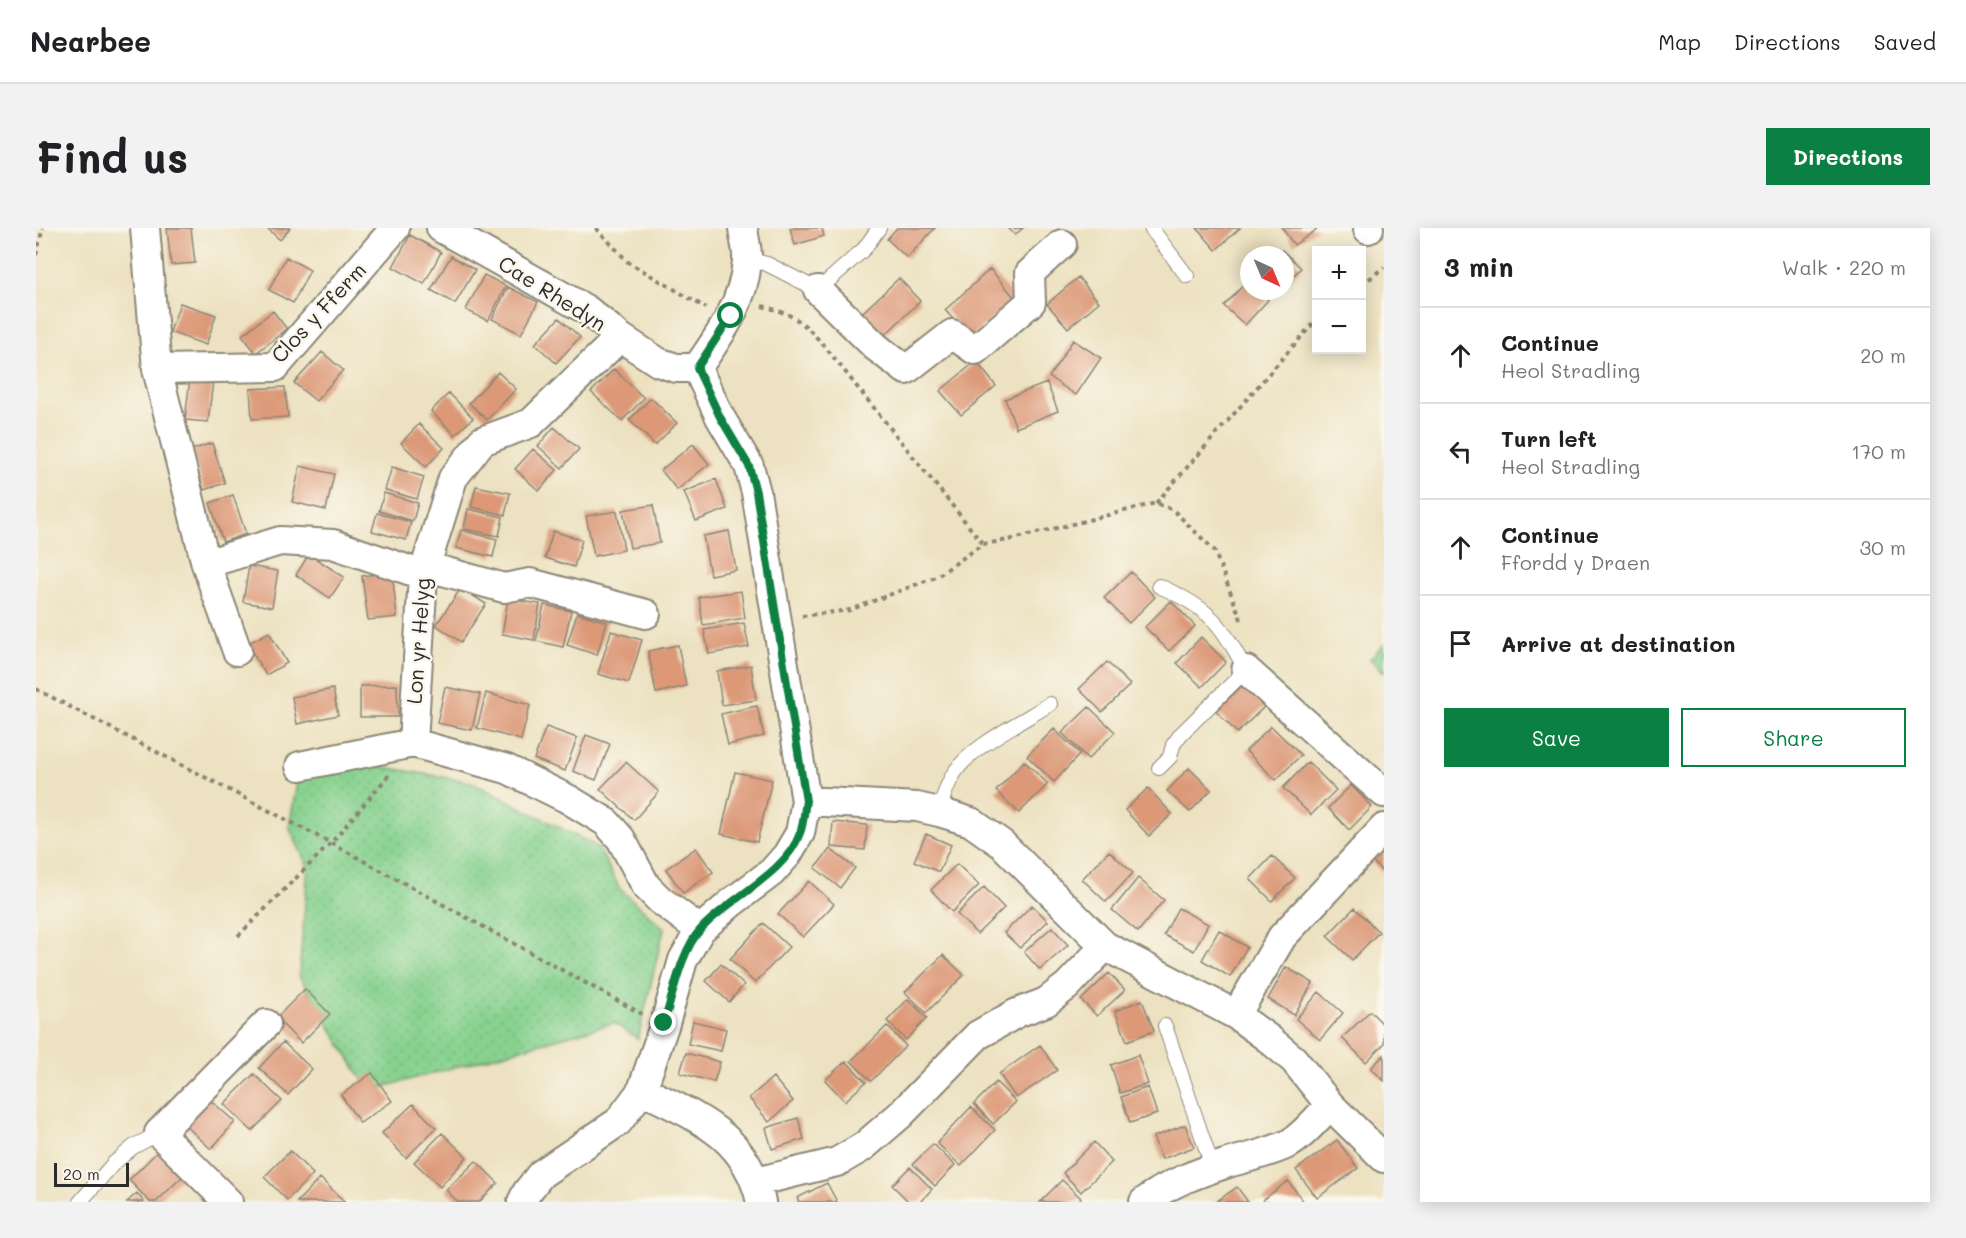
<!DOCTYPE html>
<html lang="en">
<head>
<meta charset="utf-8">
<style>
  :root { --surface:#fff; --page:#f2f2f2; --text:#202124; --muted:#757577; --line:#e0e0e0; --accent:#0b8043 }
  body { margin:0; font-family:Mali,sans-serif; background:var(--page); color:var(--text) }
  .controls { position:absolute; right:18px; top:18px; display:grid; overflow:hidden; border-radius:0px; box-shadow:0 3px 15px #0003 }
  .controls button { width:54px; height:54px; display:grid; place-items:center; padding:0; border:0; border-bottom:2px solid var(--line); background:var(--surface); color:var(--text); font:30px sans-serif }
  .compass { position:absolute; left:1204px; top:18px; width:54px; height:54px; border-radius:50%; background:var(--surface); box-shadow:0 3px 15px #0003; rotate:136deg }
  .scale { position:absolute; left:18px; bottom:15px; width:75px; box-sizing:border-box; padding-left:6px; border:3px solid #2b2b2b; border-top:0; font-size:16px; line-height:21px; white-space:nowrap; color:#2b2b2b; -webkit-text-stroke:4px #fbf7ec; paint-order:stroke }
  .stop { position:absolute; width:18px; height:18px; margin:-14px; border:4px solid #0b8043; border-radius:50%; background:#fff }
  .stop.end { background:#0b8043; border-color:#fff; box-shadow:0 2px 6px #0008 }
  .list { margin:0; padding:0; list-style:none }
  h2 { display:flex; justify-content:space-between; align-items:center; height:78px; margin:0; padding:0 24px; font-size:26px }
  h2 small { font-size:20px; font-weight:400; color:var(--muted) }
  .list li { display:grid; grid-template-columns:39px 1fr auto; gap:18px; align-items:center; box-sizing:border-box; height:96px; padding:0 24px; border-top:2px solid var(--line) }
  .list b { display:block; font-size:22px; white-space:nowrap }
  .list p { margin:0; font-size:20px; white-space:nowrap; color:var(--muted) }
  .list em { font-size:20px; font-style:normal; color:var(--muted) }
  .actions { display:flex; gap:12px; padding:18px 24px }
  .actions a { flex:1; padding:14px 0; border:2px solid var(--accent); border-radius:0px; text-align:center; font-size:21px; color:var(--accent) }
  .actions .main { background:var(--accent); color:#fff }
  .icon { flex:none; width:33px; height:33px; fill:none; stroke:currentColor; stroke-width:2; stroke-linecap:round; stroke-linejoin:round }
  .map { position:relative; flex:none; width:1348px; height:974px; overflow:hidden; border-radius:0px }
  header { display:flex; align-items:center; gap:36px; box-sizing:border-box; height:84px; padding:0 30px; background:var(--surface); border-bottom:2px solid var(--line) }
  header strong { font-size:28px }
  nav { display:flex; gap:33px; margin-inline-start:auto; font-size:21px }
  .intro { display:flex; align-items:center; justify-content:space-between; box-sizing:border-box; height:144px; padding:0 36px }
  h1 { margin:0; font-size:42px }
  .button { padding:15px 27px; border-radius:0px; background:var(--accent); color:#fff; font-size:21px; font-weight:700 }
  main { display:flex; gap:36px; padding:0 36px }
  aside { flex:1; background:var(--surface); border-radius:0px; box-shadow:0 3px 15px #0003 }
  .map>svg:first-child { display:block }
  .grass { fill:#87d28f; stroke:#597e5d; stroke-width:1.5 }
  .park { fill:url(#park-dots); stroke:#597e5d; stroke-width:1.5 }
  .building { fill:#dc9877 }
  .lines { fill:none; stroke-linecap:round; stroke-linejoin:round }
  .lane-casing { stroke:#8c8676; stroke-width:16 }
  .street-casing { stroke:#8c8676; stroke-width:32 }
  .path { stroke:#8c8676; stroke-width:4; stroke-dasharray:4.5 4.5; stroke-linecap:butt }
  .lane { stroke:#fff; stroke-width:14 }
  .street { stroke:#fff; stroke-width:28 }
  .route { stroke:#0b8043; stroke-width:8 }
  .labels { text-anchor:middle; stroke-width:5; stroke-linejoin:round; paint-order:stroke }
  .street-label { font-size:21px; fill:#2b2b2b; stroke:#fbf7ec }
</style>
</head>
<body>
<header>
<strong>Nearbee</strong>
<nav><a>Map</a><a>Directions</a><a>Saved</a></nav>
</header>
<div class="intro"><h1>Find us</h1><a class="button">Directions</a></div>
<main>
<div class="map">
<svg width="1348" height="974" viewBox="0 0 1348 974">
  <defs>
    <pattern id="park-dots" width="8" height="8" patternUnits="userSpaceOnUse" patternTransform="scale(1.5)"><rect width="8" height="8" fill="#87d28f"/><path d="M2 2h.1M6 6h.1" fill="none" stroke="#75b47c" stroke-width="1.8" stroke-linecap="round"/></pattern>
  </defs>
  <rect width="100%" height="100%" fill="#fbf7ec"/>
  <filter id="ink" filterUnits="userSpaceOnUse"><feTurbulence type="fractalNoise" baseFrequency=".0167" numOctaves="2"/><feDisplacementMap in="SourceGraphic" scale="12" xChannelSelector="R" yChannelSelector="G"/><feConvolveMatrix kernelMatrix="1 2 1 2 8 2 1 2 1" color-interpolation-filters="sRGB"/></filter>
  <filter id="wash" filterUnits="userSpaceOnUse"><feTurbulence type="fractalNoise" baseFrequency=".008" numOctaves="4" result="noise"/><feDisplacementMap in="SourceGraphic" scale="24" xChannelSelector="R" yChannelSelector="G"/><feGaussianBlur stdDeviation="1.35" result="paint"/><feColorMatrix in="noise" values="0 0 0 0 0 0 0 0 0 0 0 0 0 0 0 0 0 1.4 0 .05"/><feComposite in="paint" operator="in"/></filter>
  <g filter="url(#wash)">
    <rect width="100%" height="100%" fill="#ece1c0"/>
    <!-- grass -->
    <path class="grass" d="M1348,416V444L1334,431Z"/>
    <!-- park -->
    <path class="park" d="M336,537L435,554L562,619L584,661L628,700L602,811L578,795L333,863L263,748L272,639L253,599L262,549Z"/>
    <g id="blocks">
      <!-- building -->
      <path class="building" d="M131,0H155L159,35L135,37Z
        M231,0H254L244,12Z
        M754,0H786L788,8L759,17Z
        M861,0H899L871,30L851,11Z
        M972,0H987L979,7Z
        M1161,0H1204L1180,22Z
        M1246,0H1283L1258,17Z
        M374,7L405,24L388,56L357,39Z
        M1246,22L1265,40L1249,56V27H1240Z
        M415,28L439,42L419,76L395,62Z
        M250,29L274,42L257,75L233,62Z
        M954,41L979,70L934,110L909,82Z
        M448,47L470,58L452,93L430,82Z
        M1042,49L1063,74L1032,100L1011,76Z
        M863,50L884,73L847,109L825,86Z
        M1211,53L1213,55V63H1222L1232,72L1209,97L1188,78Z
        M472,59L502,74L485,106L456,91Z
        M144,75L180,87L170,117L134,104Z
        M237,83L251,101L220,125L206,107Z
        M523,90L544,109L520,135L499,116Z
        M1037,112L1065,130L1040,167L1013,149Z
        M286,124L307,142L280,173L258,155Z
        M940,133L960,158L925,187L904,163Z
        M578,141L608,170L586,193L555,164Z
        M462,144L480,161L451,192L433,175Z
        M154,150L177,153L172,194L149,192Z
        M1011,155L1022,183L980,200L969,171Z
        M249,159L252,189L216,191L214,161Z
        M413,165L437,190L419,207L395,183Z
        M615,170L641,195L619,217L593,192Z
        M383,196L408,220L390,239L365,215Z
        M518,199L543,221L526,240L502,218Z
        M176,215L189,255L168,262L155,222Z
        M657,216L673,236L641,262L625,242Z
        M497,221L521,242L503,263L479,241Z
        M264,238L298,246L290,282L256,274Z
        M356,239L388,249L381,271L349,262Z
        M680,251L691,281L660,293L648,264Z
        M440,258L474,265L469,287L435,279Z
        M348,265L382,275L377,293L343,283Z
        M197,267L210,306L187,314L174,275Z
        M617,277L624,315L594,320L587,282Z
        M432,281L467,289L463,308L428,301Z
        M581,283L588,322L558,328L550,288Z
        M341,285L375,294L370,312L336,303Z
        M425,302L461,311L457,329L420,320Z
        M517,303L546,312L538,339L509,330Z
        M693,303L700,342L674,347L667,308Z
        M273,326L308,349L294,370L260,347Z
        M213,338L242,343L236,379L207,374Z
        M356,344L361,389L332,392L326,348Z
        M1095,344L1119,369L1093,395L1068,370Z
        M425,360L450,376L425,414L400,397Z
        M705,363L709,390L667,397L663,369Z
        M472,371L504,376L498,412L466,406Z
        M1135,373L1159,398L1133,423L1109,399Z
        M508,377L535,383L527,419L500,413Z
        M541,385L571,394L561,427L531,417Z
        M708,395L713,419L673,426L668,402Z
        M575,403L606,412L593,455L562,446Z
        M233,404L251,435L230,447L211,416Z
        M1165,409L1190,434L1166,459L1141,435Z
        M642,417L650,458L620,465L612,423Z
        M1071,434L1094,457L1066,484L1043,461Z
        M715,437L720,472L686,477L681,443Z
        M361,457L362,489H324V458Z
        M1207,457L1228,479L1201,505L1180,483Z
        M409,459L444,466L436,502L401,495Z
        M297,461L302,487L261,496L256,469Z
        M450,465L494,477L485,512L441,500Z
        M721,478L728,508L692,517L685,486Z
        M1053,479L1079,504L1052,531L1026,505Z
        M1235,498L1265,527L1240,552L1210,523Z
        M510,499L541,510L529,543L498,531Z
        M1018,501L1044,526L1018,554L991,528Z
        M550,507L574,516L560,552L537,543Z
        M988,533L1012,556L983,585L960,563Z
        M590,534L623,564L598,592L564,561Z
        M1272,534L1300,562L1275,587L1247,560Z
        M1153,540L1175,562L1154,584L1131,563Z
        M699,544L736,552L721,614L685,606Z
        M1315,557L1336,579L1313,602L1292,580Z
        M1112,560L1136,586L1113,608L1089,582Z
        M797,594L831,597L829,622L795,619Z
        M890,606L915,617L903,644L878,633Z
        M660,620L677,644L647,665L630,641Z
        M794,621L819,640L804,660L779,640Z
        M1348,621V645L1336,633Z
        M1073,623L1097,645L1070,674L1046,651Z
        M1236,628L1259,650L1236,673L1214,651Z
        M921,636L943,657L916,684L895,662Z
        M1102,650L1128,672L1102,704L1076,682Z
        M773,653L798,676L767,709L742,686Z
        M948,659L968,680L941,706L921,686Z
        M996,677L1012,693L984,720L968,705Z
        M1142,680L1172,696L1158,723L1128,707Z
        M1318,680L1343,704L1316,732L1291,708Z
        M727,695L753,719L719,755L694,731Z
        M1016,699L1032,717L1004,742L988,724Z
        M1183,702L1211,719L1194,749L1166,732Z
        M907,727L928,747L890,785L869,764Z
        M685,736L708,757L693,774L670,753Z
        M1250,739L1277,755L1258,787L1232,771Z
        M1073,745L1089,762L1061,788L1045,772Z
        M269,761L294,786L265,815L240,790Z
        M1283,764L1307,785L1284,812L1260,791Z
        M872,771L891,790L870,812L851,793Z
        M1106,772L1118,803L1091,813L1079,783Z
        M1334,783L1348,797V816L1330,834L1306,810Z
        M657,793L690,801L685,823L652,816Z
        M851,798L870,818L835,853L815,833Z
        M247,814L276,841L252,867L223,840Z
        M1004,817L1021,842L980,870L963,846Z
        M650,825L684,834L678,854L644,845Z
        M1102,827L1112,856L1084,865L1075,837Z
        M1348,827V853L1335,840Z
        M810,833L830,854L809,873L789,852Z
        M336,845L356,873L324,895L305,867Z
        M218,846L246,873L216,903L188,876Z
        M737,849L757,873L733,894L713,870Z
        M960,854L980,874L957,896L938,876Z
        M1112,859L1121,886L1094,895L1085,869Z
        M172,870L199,894L175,921L148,896Z
        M377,876L400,900L370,930L346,905Z
        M935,879L959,902L925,938L901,915Z
        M762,890L768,911L736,921L730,900Z
        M1149,897L1158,919L1126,931L1117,909Z
        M406,905L431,929L404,959L378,934Z
        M1301,912L1322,940L1281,970L1260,942Z
        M1058,914L1076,934L1045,964L1027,945Z
        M897,916L919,937L899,958L877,936Z
        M123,922L148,947L120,974H114L93,952Z
        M254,923L277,946L251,972L228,949Z
        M440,933L462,955L443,974H422L410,962Z
        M874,939L896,961L884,974H873L856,957Z
        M284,950L309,974H261Z
        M1026,952L1045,970L1041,974H1004Z
        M1252,953L1268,974H1228L1227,972Z
        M791,955L801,974H763L761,970Z
        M1201,959L1212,974H1180Z
        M101,965L108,974H91Z"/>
    </g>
  </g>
  <g filter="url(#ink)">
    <use href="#blocks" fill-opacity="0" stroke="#8c8676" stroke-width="1.5"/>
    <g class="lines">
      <!-- lane casing -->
      <g class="lane-casing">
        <path id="lane" d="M1115,0L1151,48
          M711,31L731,36L782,62L828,21L843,0
          M1123,358C1144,367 1167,379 1182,397C1193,410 1201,427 1210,442L1145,506L1137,517L1134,529L1123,540
          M903,584C907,570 911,556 919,544C936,518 987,493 1014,476
          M1129,798L1177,941
          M44,974L77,936L97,919L123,905"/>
      </g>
      <!-- street casing -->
      <g class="street-casing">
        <path id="street" d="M109,0L121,141L170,336L201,423
          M405,0L551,82L584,109L622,134L640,140H661
          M1332,1L1333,0
          M782,62L840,119L870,142L916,106L939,122L995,74L994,45L1026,16
          M121,141L239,139L359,0
          M170,336L244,313L297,316L387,347
          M389,338L468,360L494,355L610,386
          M1210,442L1348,565
          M377,515L387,347L417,250L446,213L495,195L584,109
          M264,538L377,515L471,541L532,571L570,594L585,611L610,658L624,672L664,702
          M770,573L881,579L903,584L935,594L966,616L1069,718L1200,787L1233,811L1258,832L1294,877L1348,930
          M1200,787L1246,709L1348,600
          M606,862C662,890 710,907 725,974
          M720,954L801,934L827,919L864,887L942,807L981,785L1010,774L1031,758L1069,718
          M192,974L123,905L230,796
          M486,974L491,964L505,946L582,894L606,862L629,795L647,732L664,702L695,675L736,644L751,627L764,605L770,573L720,264L713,238L684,189L661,140C684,107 708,74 711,33C712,22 708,11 707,0
          M1108,974C1133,955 1162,945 1192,935C1213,929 1234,925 1254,915C1269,906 1282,889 1294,877"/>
      </g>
      <!-- path -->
      <path class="path" d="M560,0L592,34L670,80
        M0,27L7,0
        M1326,57L1348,39
        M726,78C761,87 767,94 790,120L947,316
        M1120,275L1280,92
        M766,388L814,382L900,349L947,316L973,312L1120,275L1137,282L1178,322L1206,394
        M0,461L295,615L606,786
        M202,708L295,615L353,547"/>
      <!-- lane -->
      <use href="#lane" class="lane"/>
      <!-- street -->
      <use href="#street" class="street"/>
    </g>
  </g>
  <g class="lines" filter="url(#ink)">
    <!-- route -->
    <path class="route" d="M628,795C637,767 645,722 665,701C694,669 750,646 764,605C768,595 768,583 770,573L720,264L713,238L684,189L661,140L695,88"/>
  </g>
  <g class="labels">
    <!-- street labels -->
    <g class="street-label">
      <text transform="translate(516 66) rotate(32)" y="7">Cae Rhedyn</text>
      <text transform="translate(283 85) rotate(-47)" y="7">Clos y Fferm</text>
      <text transform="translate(383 413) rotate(-86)" y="7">Lon yr Helyg</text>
    </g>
  </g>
</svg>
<div class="controls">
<button>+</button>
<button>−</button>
</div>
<svg class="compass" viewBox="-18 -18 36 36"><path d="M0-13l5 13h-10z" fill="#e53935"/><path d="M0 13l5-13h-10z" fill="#757577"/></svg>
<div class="scale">20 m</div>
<div class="stop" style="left:695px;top:88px"></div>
<div class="stop end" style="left:628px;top:795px"></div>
</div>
<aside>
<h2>3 min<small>Walk · 220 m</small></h2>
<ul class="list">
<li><svg class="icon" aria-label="ahead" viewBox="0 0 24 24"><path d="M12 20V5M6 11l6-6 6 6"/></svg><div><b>Continue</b><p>Heol Stradling</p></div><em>20 m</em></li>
<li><svg class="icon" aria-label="left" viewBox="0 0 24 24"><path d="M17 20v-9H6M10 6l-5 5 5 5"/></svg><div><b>Turn left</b><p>Heol Stradling</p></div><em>170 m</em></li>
<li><svg class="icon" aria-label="ahead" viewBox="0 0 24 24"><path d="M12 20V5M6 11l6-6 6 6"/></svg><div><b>Continue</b><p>Ffordd y Draen</p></div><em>30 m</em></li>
<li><svg class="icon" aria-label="arrive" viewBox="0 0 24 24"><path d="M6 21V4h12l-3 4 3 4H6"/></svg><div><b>Arrive at destination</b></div></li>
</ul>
<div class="actions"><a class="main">Save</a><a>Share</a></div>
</aside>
</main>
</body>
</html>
